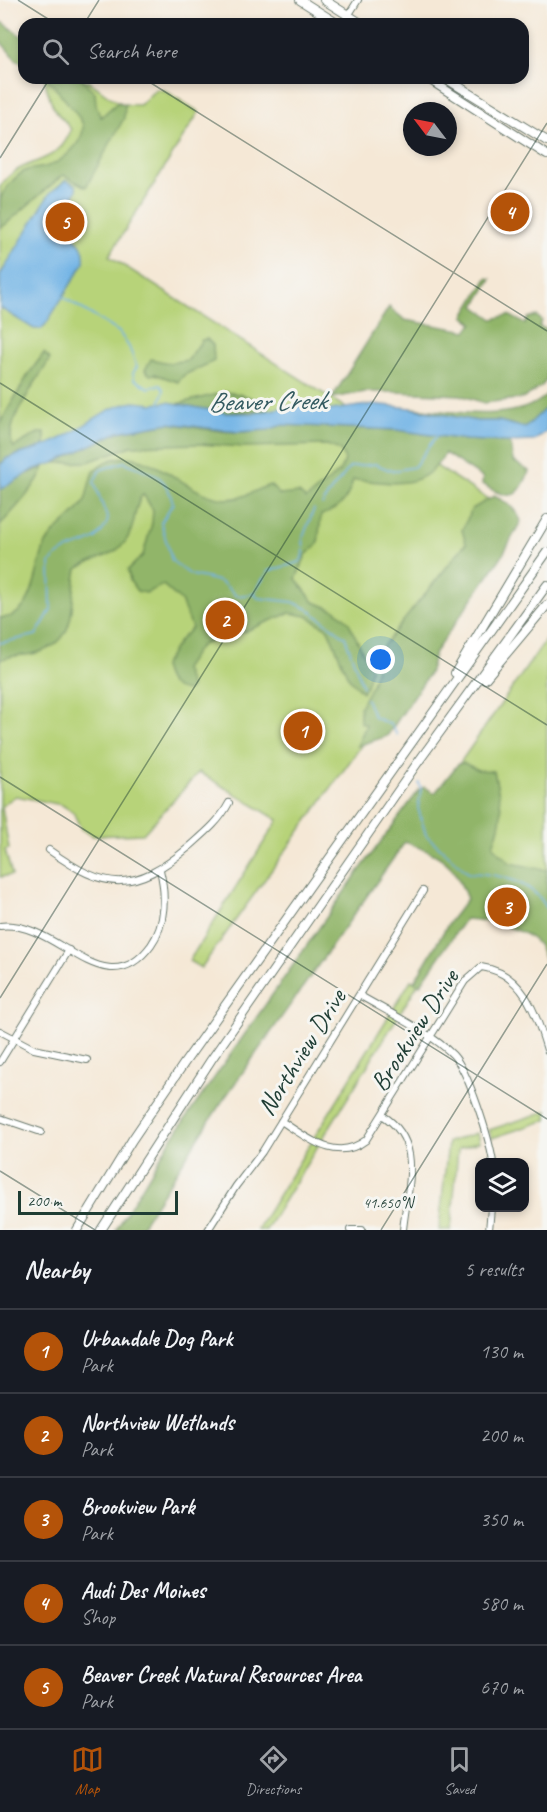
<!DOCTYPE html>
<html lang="en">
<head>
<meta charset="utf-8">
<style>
  :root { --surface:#171b24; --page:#20242c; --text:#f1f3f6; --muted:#9ea1a6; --line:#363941; --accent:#b45309 }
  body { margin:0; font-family:Caveat,sans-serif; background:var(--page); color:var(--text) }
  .controls { position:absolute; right:18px; bottom:18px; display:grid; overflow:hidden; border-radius:12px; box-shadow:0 3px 9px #0003 }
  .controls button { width:54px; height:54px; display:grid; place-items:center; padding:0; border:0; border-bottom:2px solid var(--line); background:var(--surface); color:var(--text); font:30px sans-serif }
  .compass { position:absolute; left:403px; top:102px; width:54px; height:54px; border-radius:50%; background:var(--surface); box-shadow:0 3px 9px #0003; rotate:302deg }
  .scale { position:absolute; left:18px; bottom:15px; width:160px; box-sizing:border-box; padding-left:6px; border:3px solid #1f3d34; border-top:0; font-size:16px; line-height:21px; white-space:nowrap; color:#1f3d34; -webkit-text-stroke:4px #f6f6f2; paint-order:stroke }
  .you { position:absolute; left:381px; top:660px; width:21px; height:21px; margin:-15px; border:4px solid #fff; border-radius:50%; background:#1a73e8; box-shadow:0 0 0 9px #1a73e833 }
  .badge { display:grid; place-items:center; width:39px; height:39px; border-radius:50%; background:var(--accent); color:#fff; font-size:20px; font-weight:700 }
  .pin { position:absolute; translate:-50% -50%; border:3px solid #fff; box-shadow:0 2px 6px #0006 }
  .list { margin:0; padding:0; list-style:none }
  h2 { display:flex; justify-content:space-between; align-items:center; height:78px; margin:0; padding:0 24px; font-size:26px }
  h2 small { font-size:20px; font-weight:400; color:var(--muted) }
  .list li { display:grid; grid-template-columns:39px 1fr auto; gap:18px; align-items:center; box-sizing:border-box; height:84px; padding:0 24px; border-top:2px solid var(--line) }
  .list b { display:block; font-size:22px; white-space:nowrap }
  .list p { margin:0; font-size:20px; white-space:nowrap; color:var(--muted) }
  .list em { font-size:20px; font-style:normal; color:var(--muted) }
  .icon { flex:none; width:33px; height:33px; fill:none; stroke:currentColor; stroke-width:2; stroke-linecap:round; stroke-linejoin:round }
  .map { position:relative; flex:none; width:547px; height:1230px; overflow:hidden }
  .search { position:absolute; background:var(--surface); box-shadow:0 3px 9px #0003; left:18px; right:18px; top:18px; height:66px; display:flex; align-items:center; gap:15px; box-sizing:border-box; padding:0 21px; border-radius:18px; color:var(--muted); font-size:22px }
  .sheet { height:498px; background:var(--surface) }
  nav { display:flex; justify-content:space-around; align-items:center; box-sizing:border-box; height:84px; border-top:2px solid var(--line); background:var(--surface); font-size:16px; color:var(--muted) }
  nav a { display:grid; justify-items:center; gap:3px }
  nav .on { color:var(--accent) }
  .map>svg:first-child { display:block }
  .green { fill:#b7d379; stroke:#6b8856; stroke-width:1.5 }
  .forest { fill:#91b569; stroke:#58794e; stroke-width:1.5 }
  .water { fill:#70b2e5; stroke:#48788c; stroke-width:1.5 }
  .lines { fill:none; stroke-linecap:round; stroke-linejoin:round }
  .stream { stroke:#70b2e5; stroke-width:1.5 }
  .minor-casing { stroke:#6a796d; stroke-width:8 }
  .major-casing { stroke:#6a796d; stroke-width:10 }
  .highway-casing { stroke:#6a796d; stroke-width:10 }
  .minor { stroke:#fff; stroke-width:6 }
  .major { stroke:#fff; stroke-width:8 }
  .highway { stroke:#fff; stroke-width:8 }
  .ticks { fill:none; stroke:#1f3d34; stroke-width:1.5; stroke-opacity:0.45 }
  .labels { text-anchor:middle; stroke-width:6; stroke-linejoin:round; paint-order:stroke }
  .street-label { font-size:26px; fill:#1f3d34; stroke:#f6f6f2 }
  .water-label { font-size:27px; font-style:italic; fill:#335a60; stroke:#f6f6f2 }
  .ticks-label { font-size:15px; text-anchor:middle; fill:#1f3d34; stroke:#f6f6f2; stroke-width:6; stroke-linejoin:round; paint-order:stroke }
</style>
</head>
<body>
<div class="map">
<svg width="547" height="1230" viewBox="0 0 547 1230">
  <rect width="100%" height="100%" fill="#f6f6f2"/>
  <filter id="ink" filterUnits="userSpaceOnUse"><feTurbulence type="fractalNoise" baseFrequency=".0167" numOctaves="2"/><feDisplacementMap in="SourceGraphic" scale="12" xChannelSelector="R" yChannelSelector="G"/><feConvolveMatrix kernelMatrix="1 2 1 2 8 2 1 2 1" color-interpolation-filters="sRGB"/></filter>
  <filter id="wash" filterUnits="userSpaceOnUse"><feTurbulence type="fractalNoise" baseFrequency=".008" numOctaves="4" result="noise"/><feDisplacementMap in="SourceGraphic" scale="24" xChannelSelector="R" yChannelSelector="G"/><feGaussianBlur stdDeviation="1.35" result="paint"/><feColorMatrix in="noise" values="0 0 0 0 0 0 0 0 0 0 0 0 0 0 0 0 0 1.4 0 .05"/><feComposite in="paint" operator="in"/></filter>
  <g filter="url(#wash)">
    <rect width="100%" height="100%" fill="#f5e8d6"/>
    <!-- green -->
    <path class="green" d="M45,78C56,78 70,75 80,78C102,84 109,107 140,105L156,89L164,90L199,112L109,256L516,517L421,663L201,968L189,961L278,820L199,772L143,834L93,836L81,829L73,812L62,805L16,796L4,804L2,807L9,849L5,850L12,875L0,877V187C20,154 56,170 71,130C67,121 61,119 56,111C51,104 45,85 45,78Z
      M547,638V950L484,874L413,830Z
      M411,980L418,984L266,1230H257Z
      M547,1111V1120L492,1138L489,1130Z
      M477,1133L479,1142L458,1149L451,1230H439L448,1142Z"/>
    <!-- forest -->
    <path class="forest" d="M0,21L24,38V64L17,61L0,41Z
      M47,78H81L95,93L96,106L101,117L118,102L125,105L124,118L86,187L63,175L0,229C0,220 0,209 0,201C2,190 17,174 27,170C33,168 40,169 45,167C61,163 85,143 83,125C82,118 54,87 47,78Z
      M487,278L491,279L475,306L493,319L509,315L525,324L528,318L537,316L542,321L539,327L547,329V379L542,386L524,398L484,403L460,395L396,392H365L332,398L389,307L405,320L467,331L473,323L464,316Z
      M207,339L213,345L214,361L184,375L178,382L155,374L150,375L145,370L151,359L169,363L188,360L202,340Z
      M44,353L50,359C39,379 0,427 14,447L38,433H45V446L7,458L0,465V423L28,375Z
      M225,392C242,394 256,397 269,409L226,413L177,404Z
      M547,395V407L525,428L499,421H477L411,408C450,411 515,424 547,395Z
      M169,423C206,430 245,438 282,425L397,430L466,440L507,442L511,446L513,461L529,471C518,503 508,499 482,484L483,478L445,453C423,494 390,481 353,480C348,499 341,509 321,515L318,544L306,555L296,579L314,602L335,610L348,621L371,669L366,686L362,692L348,677L328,629L307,616L289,613L241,633L207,642L199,647L184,669L191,687L187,691C171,689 166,681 163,666L179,641L192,628L181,601L163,585L146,593L137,591L130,581L128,570L143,555L152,523L153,510L143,494C134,506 136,519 130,533C121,557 95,557 77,569C69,607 80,644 32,654C20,656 11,655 0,660V618C35,617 34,573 44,548C52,528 81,513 85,500C90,487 88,473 102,464C146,437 184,498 227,499C243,499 255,490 270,485L280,495L299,493L306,499L339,472L345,460L340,450L327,445L244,447L199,444L131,446L88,462L54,463L118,432Z
      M44,467C38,485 14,510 0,525V490L8,482Z
      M494,496C506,502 515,507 521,521L502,556L435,652L429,674L387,736L357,746L366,725L360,722V707L372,684L383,646L466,543L462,530L472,509Z
      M464,763L478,770L494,771C501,806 506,811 493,846L510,863L547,870V966C545,961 543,953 540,948C529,928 486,920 465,919L420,985L414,982L450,921L467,899C452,859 443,857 405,842L219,1106L139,1230H116L170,1141L354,878L419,790L424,787L435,793L458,764Z"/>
    <!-- water -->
    <path class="water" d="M66,180L76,185L77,190C73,199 63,209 62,220C60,238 87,233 84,263L46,324L41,329H34L0,308V275L50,193Z
      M134,402L153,404L168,402L226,413H255L297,405L324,411L374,404L411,408L477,421H499L525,428L547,407V431L534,441L507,442L466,440L397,430L282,425L268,430L238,432L169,423L118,432L54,463L35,469L0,490V465L7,458C26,452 46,447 64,437C88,425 106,406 134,402Z"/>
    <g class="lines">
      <!-- stream -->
      <path class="stream" d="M63,297L119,332L129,347L137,367L133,373L134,379L149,388L160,385L164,390L160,403
        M322,505C329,490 340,481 350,467L375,464L392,471L414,467L438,434
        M254,593L268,571L300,562L304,554L303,537L314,509
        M0,643L36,635L51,610L50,563C70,538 96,553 108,520L94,482L100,470L124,462C150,473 166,473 173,503L161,523L172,561C178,565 186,573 192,575C214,581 218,576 236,596L254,594L258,598L293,602L308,609L345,637L363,687
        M366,699L374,717L391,725L397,735
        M419,783L421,789L418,808L426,835L468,873C496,873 534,881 547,909"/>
    </g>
  </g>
  <g filter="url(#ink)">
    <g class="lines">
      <!-- minor casing -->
      <g class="minor-casing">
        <path id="minor" d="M343,24L358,0
          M49,850C106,891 134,893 189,847C205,833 219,822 229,803
          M0,926C58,919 104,1009 151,945C166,924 166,894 160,870
          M359,995C386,1011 432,1033 453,1055C469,1072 489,1138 493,1162
          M0,1031L34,1049L87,1060
          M0,1062L69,950
          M382,1115C425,1142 407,1187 403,1230
          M0,1118L41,1132
          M281,1121C308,1138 336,1163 366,1140L465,981L481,967C524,973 536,1014 547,1050
          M208,1230L236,1186L262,1152L423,891
          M350,1230H362
          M489,1230L491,1208"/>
      </g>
      <!-- major casing -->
      <g class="major-casing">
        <path id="major" d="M300,0L338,24
          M324,0L362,24
          M427,78L547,155
          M445,78L547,141"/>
      </g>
      <!-- highway casing -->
      <g class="highway-casing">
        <path id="highway" d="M455,673L547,519
          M485,679L547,605
          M77,1230L132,1140L185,1062L547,552
          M101,1230L211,1060L416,765L547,585"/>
      </g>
      <!-- minor -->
      <use href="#minor" class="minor"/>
      <!-- major -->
      <use href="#major" class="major"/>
      <!-- highway -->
      <use href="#highway" class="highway"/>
    </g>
  </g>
  <!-- ticks -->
  <path class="ticks" d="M18,0L56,24M84,24L99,0M143,78L547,331M0,158L50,78M0,383L547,725M0,777L547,1119M0,998L547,123M0,1171L95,1230M381,1230L547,964"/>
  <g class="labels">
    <!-- street labels -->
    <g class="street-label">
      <text transform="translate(414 1030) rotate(-57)" y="9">Brookview Drive</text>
      <text transform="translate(301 1052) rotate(-58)" y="9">Northview Drive</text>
    </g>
    <!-- water labels -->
    <g class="water-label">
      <text transform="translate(267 401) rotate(-1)" y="9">Beaver Creek</text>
    </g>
  </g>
  <g class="ticks-label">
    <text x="388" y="1208">41.650°N</text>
  </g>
</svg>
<div class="controls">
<button><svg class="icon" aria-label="layers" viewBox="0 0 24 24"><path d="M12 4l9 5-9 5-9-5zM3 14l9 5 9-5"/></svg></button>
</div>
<svg class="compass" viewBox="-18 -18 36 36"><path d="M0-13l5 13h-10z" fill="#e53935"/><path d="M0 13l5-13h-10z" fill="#9ea1a6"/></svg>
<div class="scale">200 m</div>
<div class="you"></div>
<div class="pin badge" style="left:303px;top:731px">1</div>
<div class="pin badge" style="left:225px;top:620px">2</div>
<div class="pin badge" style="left:507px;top:907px">3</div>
<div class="pin badge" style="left:510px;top:212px">4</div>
<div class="pin badge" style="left:65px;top:222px">5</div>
<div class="search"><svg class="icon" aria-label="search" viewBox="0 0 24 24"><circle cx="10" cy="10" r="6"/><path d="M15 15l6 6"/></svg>Search here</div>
</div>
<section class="sheet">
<h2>Nearby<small>5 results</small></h2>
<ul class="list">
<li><span class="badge">1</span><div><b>Urbandale Dog Park</b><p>Park</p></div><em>130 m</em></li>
<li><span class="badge">2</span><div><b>Northview Wetlands</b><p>Park</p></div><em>200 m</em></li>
<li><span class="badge">3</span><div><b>Brookview Park</b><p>Park</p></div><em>350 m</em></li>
<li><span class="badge">4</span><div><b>Audi Des Moines</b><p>Shop</p></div><em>580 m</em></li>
<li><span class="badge">5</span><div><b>Beaver Creek Natural Resources Area</b><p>Park</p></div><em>670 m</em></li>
</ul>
</section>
<nav>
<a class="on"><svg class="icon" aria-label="map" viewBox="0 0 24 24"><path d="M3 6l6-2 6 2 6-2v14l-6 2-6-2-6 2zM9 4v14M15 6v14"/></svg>Map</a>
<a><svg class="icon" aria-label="directions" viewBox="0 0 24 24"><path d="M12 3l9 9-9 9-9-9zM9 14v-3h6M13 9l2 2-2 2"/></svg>Directions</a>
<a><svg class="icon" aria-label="saved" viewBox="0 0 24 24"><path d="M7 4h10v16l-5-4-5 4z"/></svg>Saved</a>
</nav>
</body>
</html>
